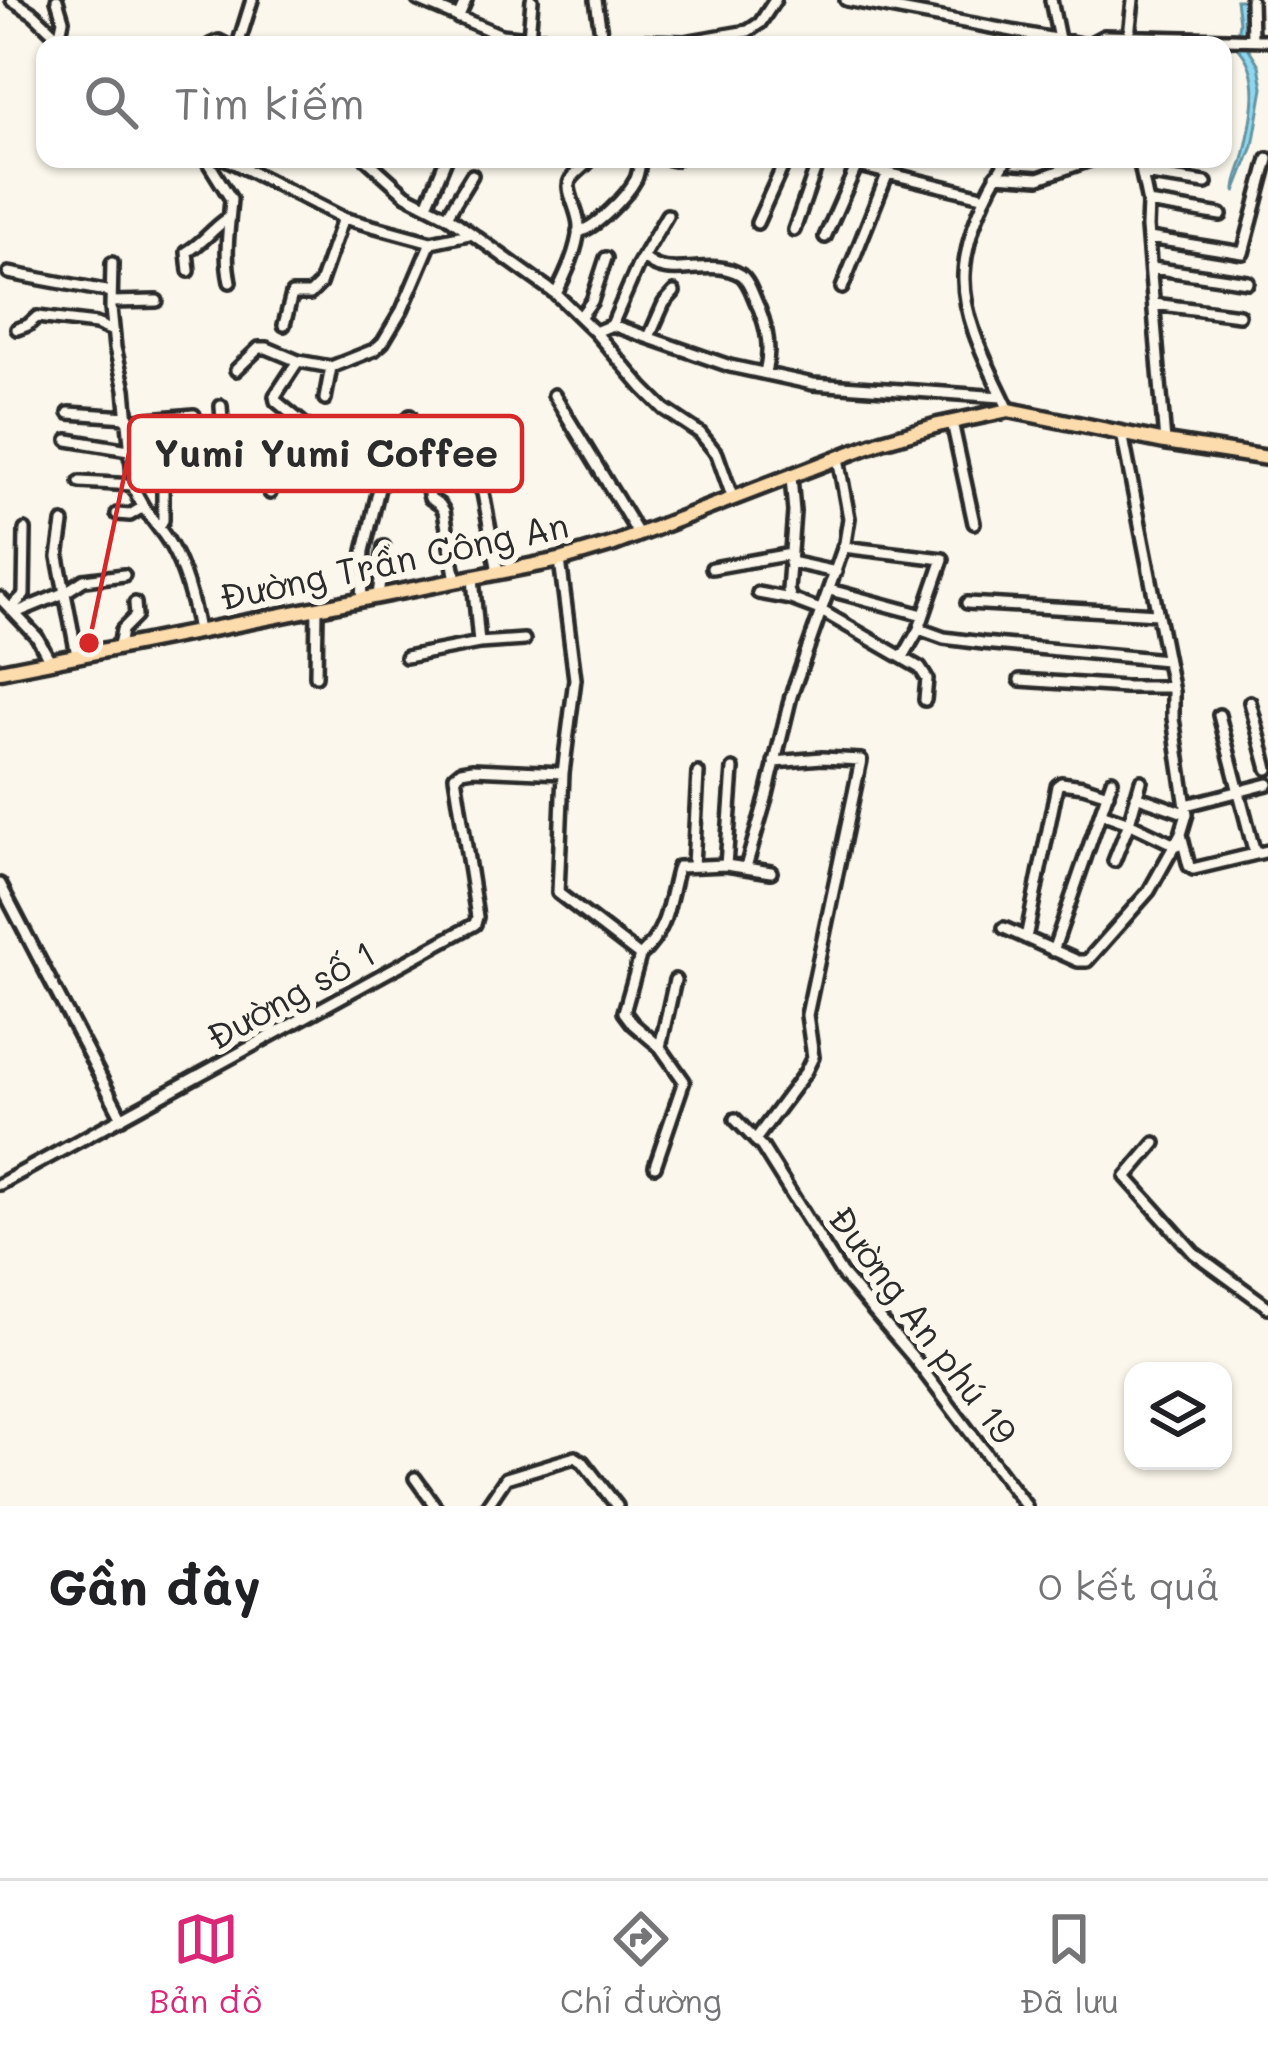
<!DOCTYPE html>
<html lang="vi">
<head>
<meta charset="utf-8">
<style>
  :root { --surface:#fff; --page:#f2f2f2; --text:#202124; --muted:#757577; --line:#e0e0e0; --accent:#db2777 }
  body { margin:0; font-family:Mali,sans-serif; background:var(--page); color:var(--text) }
  .controls { position:absolute; right:36px; bottom:36px; display:grid; overflow:hidden; border-radius:24px; box-shadow:0 3px 9px #0004 }
  .controls button { width:108px; height:108px; display:grid; place-items:center; padding:0; border:0; border-bottom:3px solid var(--line); background:var(--surface); color:var(--text); font:60px sans-serif }
  .list { margin:0; padding:0; list-style:none }
  h2 { display:flex; justify-content:space-between; align-items:center; height:156px; margin:0; padding:0 48px; font-size:51px }
  h2 small { font-size:39px; font-weight:400; color:var(--muted) }
  .icon { flex:none; width:66px; height:66px; fill:none; stroke:currentColor; stroke-width:2; stroke-linecap:round; stroke-linejoin:round }
  .map { position:relative; flex:none; width:1268px; height:1506px; overflow:hidden }
  .search { position:absolute; background:var(--surface); box-shadow:0 3px 9px #0004; left:36px; right:36px; top:36px; height:132px; display:flex; align-items:center; gap:30px; box-sizing:border-box; padding:0 42px; border-radius:24px; color:var(--muted); font-size:45px }
  .sheet { height:372px; background:var(--surface) }
  nav { display:flex; justify-content:space-around; align-items:center; box-sizing:border-box; height:168px; border-top:3px solid var(--line); background:var(--surface); font-size:33px; color:var(--muted) }
  nav a { display:grid; justify-items:center; gap:6px }
  nav .on { color:var(--accent) }
  .map>svg:first-child { display:block }
  .water { fill:#8ed8ef; stroke:#6693a1; stroke-width:3 }
  .lines { fill:none; stroke-linecap:round; stroke-linejoin:round }
  .minor-casing { stroke:#2b2b2b; stroke-width:18 }
  .major-casing { stroke:#2b2b2b; stroke-width:21 }
  .minor { stroke:#fbf7ec; stroke-width:9 }
  .major { stroke:#fcdcac; stroke-width:12 }
  .labels { text-anchor:middle; stroke-width:12; stroke-linejoin:round; paint-order:stroke }
  .street-label { font-size:36px; fill:#2b2b2b; stroke:#fbf7ec }
  .leader { fill:none; stroke:#d62828; stroke-width:4.5 }
  .callout-dot { fill:#d62828; stroke:#fbf7ec; stroke-width:4.5 }
  .callout { fill:#fbf7ec; stroke:#d62828; stroke-width:4.5 }
  .callout-label { font-size:39px; text-anchor:middle; font-weight:bold; fill:#2b2b2b }
</style>
</head>
<body>
<div class="map">
<svg width="1268" height="1506" viewBox="0 0 1268 1506">
  <rect width="100%" height="100%" fill="#fbf7ec"/>
  <filter id="ink" filterUnits="userSpaceOnUse"><feTurbulence type="fractalNoise" baseFrequency=".00833" numOctaves="2"/><feDisplacementMap in="SourceGraphic" scale="24" xChannelSelector="R" yChannelSelector="G"/><feConvolveMatrix kernelMatrix="1 2 1 2 8 2 1 2 1" color-interpolation-filters="sRGB"/></filter>
  <g filter="url(#ink)">
    <!-- water -->
    <path class="water" d="M1236,0H1243L1246,44L1259,65L1263,88L1253,146L1235,192C1234,180 1241,169 1244,156C1252,120 1265,73 1236,46L1239,22Z"/>
    <g class="lines">
      <!-- minor casing -->
      <g class="minor-casing">
        <path id="minor" d="M12,0L34,14L66,45
          M57,0L63,20L59,39
          M418,0L501,35L529,38L684,42L748,31L760,23L775,0
          M596,0L602,40
          M846,0L1087,45
          M1051,0L1059,39
          M1251,0L1252,39
          M458,18L466,0
          M1129,36L1133,0
          M529,38L532,0
          M210,45L219,41L227,45
          M238,45L252,0
          M1087,45L1104,36L1268,40
          M206,159L231,199C229,228 224,253 230,282
          M226,159L343,218L431,242L469,234
          M366,159L406,195L447,216L556,294L595,332L643,388L664,409L700,433L717,454L733,499
          M669,159L674,160
          M830,159L986,197
          M1007,159C986,191 966,235 964,274C962,320 990,369 1009,410
          M1139,159L1148,203L1147,227L1165,442
          M1143,174L1206,183
          M996,175L1039,178L1093,159
          M1148,203L1221,215
          M427,205L446,159
          M447,216L472,175
          M757,223L786,159
          M794,230L819,159
          M578,232C596,228 627,196 636,179C639,172 639,165 641,159
          M825,237L856,167
          M1149,238L1243,253L1268,159
          M643,257C668,284 710,255 741,275C750,282 754,299 759,308C768,330 771,350 765,373
          M112,263L111,308L115,348L125,389L134,488C141,510 160,526 171,546C186,573 193,601 198,631
          M1152,268L1248,282
          M189,271L187,252C203,243 212,229 227,219
          M9,273L111,292
          M842,288L887,175
          M556,294C566,274 577,251 579,228C580,213 565,191 570,181C574,173 586,166 591,159
          M111,302L157,301
          M1154,304L1239,315
          M580,317L592,301L606,258
          M284,325L292,294H310L320,284L343,218
          M612,325L638,265L667,215
          M17,329L28,325L37,317L96,324L113,331
          M595,332L612,325L730,366L813,384L1002,397
          M649,337L664,303L674,292
          M298,361L275,396L276,401L305,425
          M236,370L259,348H267L298,361L331,367L374,350L383,342L402,310L431,242
          M554,395L639,535
          M325,399L331,367
          M221,406L225,463
          M69,413L127,417
          M410,416L430,498L440,505L444,511L456,581
          M127,421L194,415
          M952,422L974,523
          M68,440L129,450
          M260,451L270,493
          M462,455L483,493L498,572
          M130,457L150,456L161,440L188,443
          M791,477L794,512L788,590L791,599L820,610L920,668L927,679L925,700
          M80,482L134,485
          M117,514L130,515L143,507
          M63,523L58,557L77,655
          M159,527L163,520V486L168,481L272,448
          M843,547L943,559L919,629L903,657
          M790,562L836,572
          M712,568L791,554
          M830,590L923,615
          M758,593L791,599
          M378,596L384,547
          M0,598L37,637L50,661
          M361,599L364,551L381,480L383,458
          M967,603L1157,614
          M11,608L24,595L25,530
          M15,613L64,593L84,580L124,575
          M919,629L944,638L983,643L1166,660
          M479,643L524,640
          M119,647L122,630L136,616L135,603
          M406,657L479,643L473,578
          M316,676L317,608
          M1020,680L1125,687H1172
          M1250,702L1268,769
          M1219,715L1255,854
          M563,773L558,893L640,956L624,1012L633,1024L660,1047L684,1081L655,1166
          M1141,781L1129,823L1177,846
          M1136,796L1187,814
          M1186,805L1268,784
          M1101,813L1129,823L1114,861
          M1181,834L1189,866L1193,869L1268,851
          M693,865L698,773
          M726,865L771,872
          M746,867L767,795L791,696L845,543L849,518L838,458
          M0,884L122,1118
          M1004,928L1078,961H1087L1149,891L1181,834L1187,814L1173,718V692L1122,433
          M1026,938L1057,786L1061,783L1083,786L1108,794
          M1053,951L1112,780
          M640,956C669,929 668,902 678,867L726,865L733,769
          M660,1047L675,980
          M735,1119L762,1147L841,1273L912,1356L1026,1506
          M755,1140L805,1073L813,1057L807,1015L861,760L822,758L774,762
          M1155,1143L1126,1177L1194,1253L1268,1307
          M0,1184L475,924L477,917L455,776L461,771L473,769L563,773L575,679L560,560
          M415,1478L435,1506
          M487,1506L506,1478L575,1457L583,1462L617,1506"/>
      </g>
      <!-- major casing -->
      <g class="major-casing">
        <path id="major" d="M0,671L560,560L614,544L882,441L938,425L1009,410L1165,442L1268,458"/>
      </g>
      <!-- minor -->
      <use href="#minor" class="minor"/>
      <!-- major -->
      <use href="#major" class="major"/>
    </g>
  </g>
  <g class="labels">
    <!-- street labels -->
    <g class="street-label">
      <text transform="translate(394 561) rotate(-12)" y="13">Đường Trần Công An</text>
      <text transform="translate(291 995) rotate(-29)" y="13">Đường số 1</text>
      <text transform="translate(923 1325) rotate(53)" y="13">Đường An phú 19</text>
    </g>
  </g>
  <!-- callouts -->
  <path class="leader" d="M89 643L129 453"/>
  <circle class="callout-dot" cx="89" cy="643" r="12"/>
  <rect class="callout" x="129" y="416" width="393" height="75" rx="12"/>
  <g class="callout-label">
    <text x="326" y="467">Yumi Yumi Coffee</text>
  </g>
</svg>
<div class="controls">
<button><svg class="icon" aria-label="layers" viewBox="0 0 24 24"><path d="M12 4l9 5-9 5-9-5zM3 14l9 5 9-5"/></svg></button>
</div>
<div class="search"><svg class="icon" aria-label="search" viewBox="0 0 24 24"><circle cx="10" cy="10" r="6"/><path d="M15 15l6 6"/></svg>Tìm kiếm</div>
</div>
<section class="sheet">
<h2>Gần đây<small>0 kết quả</small></h2>
<ul class="list">
</ul>
</section>
<nav>
<a class="on"><svg class="icon" aria-label="map" viewBox="0 0 24 24"><path d="M3 6l6-2 6 2 6-2v14l-6 2-6-2-6 2zM9 4v14M15 6v14"/></svg>Bản đồ</a>
<a><svg class="icon" aria-label="directions" viewBox="0 0 24 24"><path d="M12 3l9 9-9 9-9-9zM9 14v-3h6M13 9l2 2-2 2"/></svg>Chỉ đường</a>
<a><svg class="icon" aria-label="saved" viewBox="0 0 24 24"><path d="M7 4h10v16l-5-4-5 4z"/></svg>Đã lưu</a>
</nav>
</body>
</html>
